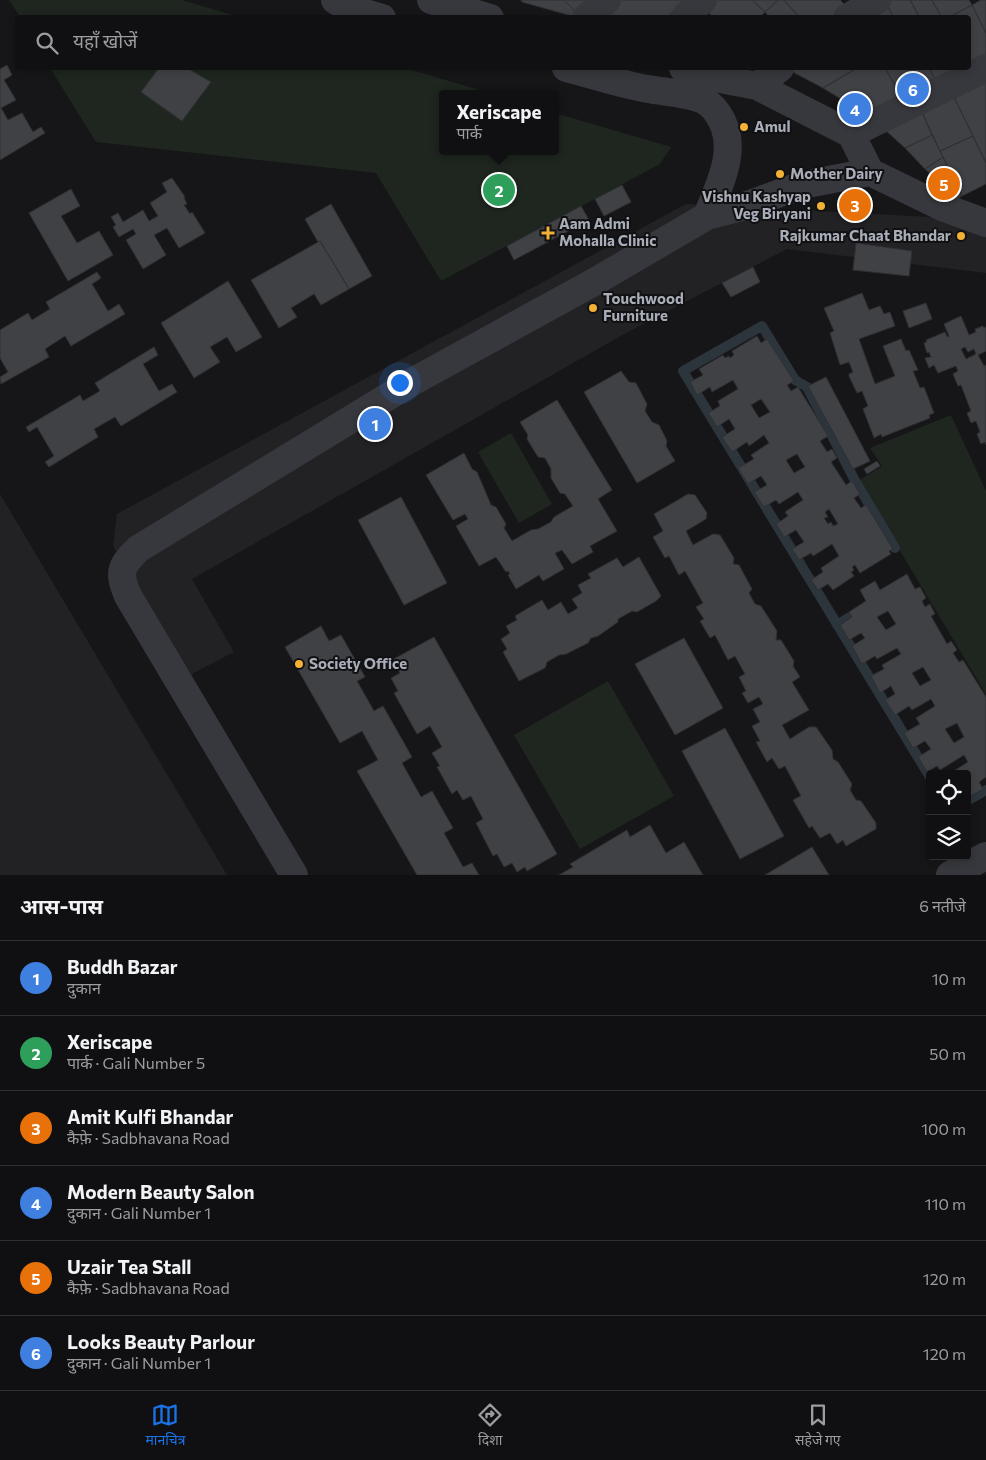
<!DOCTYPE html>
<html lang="hi">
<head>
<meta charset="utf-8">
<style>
  :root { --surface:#101012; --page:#19191b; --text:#f1f3f6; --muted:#9c9d9f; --line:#303032; --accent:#1a73e8 }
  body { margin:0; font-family:Commissioner,"Noto Sans Devanagari",sans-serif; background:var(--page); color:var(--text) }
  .controls { position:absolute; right:15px; bottom:15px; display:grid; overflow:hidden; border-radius:5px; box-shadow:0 2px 8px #0003 }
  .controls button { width:45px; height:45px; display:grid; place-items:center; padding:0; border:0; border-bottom:1px solid var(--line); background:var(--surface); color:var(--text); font:25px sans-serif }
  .you { position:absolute; left:399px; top:382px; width:18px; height:18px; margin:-12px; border:4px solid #fff; border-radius:50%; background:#1a73e8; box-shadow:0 0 0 8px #1a73e833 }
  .badge { display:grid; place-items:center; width:32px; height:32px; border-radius:50%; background:var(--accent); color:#fff; font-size:16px; font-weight:700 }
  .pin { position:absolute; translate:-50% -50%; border:2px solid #fff; box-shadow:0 1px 5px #0006 }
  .popup { position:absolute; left:439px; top:90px; width:120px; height:65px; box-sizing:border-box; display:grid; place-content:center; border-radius:5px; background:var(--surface); filter:drop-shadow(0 1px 4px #0005); font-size:16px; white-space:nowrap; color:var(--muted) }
  .popup b { font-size:19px; color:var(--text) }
  .popup::after { content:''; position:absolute; left:50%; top:100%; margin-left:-10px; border:10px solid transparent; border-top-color:var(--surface) }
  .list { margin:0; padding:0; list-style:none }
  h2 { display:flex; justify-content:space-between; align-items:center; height:65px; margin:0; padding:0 20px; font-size:21px }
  h2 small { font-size:16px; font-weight:400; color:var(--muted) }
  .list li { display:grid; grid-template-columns:32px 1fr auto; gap:15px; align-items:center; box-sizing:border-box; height:75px; padding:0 20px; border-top:1px solid var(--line) }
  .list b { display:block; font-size:19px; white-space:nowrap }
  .list p { margin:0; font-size:16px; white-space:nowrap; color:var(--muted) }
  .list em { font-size:16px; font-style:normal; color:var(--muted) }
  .icon { flex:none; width:28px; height:28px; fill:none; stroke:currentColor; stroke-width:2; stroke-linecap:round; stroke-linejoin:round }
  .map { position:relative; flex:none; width:986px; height:875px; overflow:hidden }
  .search { position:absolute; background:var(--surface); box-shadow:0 2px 8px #0003; left:15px; right:15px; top:15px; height:55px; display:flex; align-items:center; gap:12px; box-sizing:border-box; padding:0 18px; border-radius:5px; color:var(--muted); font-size:19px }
  .sheet { height:515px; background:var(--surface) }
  nav { display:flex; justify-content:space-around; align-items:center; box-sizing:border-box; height:70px; border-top:1px solid var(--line); background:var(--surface); font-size:14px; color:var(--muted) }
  nav a { display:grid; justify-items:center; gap:2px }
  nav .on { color:var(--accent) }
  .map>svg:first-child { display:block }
  .built { fill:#222225 }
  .green { fill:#1e261f }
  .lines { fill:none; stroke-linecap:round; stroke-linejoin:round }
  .stream { stroke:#2c353c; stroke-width:10 }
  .building { fill:#404145; stroke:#303034; fill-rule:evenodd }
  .minor { stroke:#37383d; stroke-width:28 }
  .poi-dot { fill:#f2b134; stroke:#111113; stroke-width:2 }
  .labels { text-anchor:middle; stroke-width:4; stroke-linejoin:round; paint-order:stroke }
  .poi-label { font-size:15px; font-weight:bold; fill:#a8adb8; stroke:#111113; text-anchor:start }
</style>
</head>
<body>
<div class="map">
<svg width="986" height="875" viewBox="0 0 986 875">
  <rect width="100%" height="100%" fill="#161618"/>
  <!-- built -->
  <path class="built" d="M686,204L969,219L986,209V273L787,249L626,333L192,579L234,652L188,676L113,546L117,514Z
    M0,494L227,875H0Z"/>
  <!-- green -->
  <path class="green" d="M9,0H182L239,17H20Z
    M50,68H405L493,94H443V151H555V113L671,147L660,164L441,281L376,173L96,142Z
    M951,415L986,491V694L858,481L882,466L870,448Z
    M511,433L552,504L519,523L478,452Z
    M608,681L674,796L580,849L514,735Z"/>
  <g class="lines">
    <!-- stream -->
    <path class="stream" d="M895,548L854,479L807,387L795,380L762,326L683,371L930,777
      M837,625L850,617
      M967,801L986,790"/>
  </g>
  <!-- building -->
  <path class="building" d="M521,0H564L576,12L572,16L522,2Z
    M564,0H590L576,12Z
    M610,0H687L666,18H593Z
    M716,0H752L765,12L759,18H713L706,9Z
    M752,0H778L765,12Z
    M778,0H784L800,18H770L765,12Z
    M784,0H840L851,11L841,18H800Z
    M884,0H910L920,18H894Z
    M884,0L894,18H855Z
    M910,0H932L942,18H920Z
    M932,0H969L972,5L948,18H942Z
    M981,0H986V33L972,5Z
    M972,5L986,33V55L968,64V18H948Z
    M7,65L12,75L4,80L16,100L1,108L8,120L22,113L33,132L41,127L45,133L0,160V69Z
    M159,68H187L211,82L182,121L141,92Z
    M792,68H857L823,88L789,70Z
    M857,68H885L902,98L867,115L823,88Z
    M885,68H929L936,81L902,98Z
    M929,68H962L936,81Z
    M986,80V163L953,95Z
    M953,95L973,136L940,151L921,110Z
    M921,110L932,135L905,148L883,128Z
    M932,135L943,157L925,169L905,148Z
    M973,136L986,163V184L962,196L940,151Z
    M943,157L955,183L947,190L925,169Z
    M172,178L185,197L184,198L187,204L184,205L190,214L192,212L205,233L179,248L167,228L154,235L166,255L143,269L126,240L136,234L133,229L119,237L113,227L116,225L111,217L118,213L123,222L143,210L149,221L158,216L150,203L167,192L162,183Z
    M955,183L962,196L956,199L947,190Z
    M622,185L631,202L604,216L595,199Z
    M71,189L80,206L61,216L77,243L99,231L113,255L68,281L29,213Z
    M331,204L372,276L349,289L320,241L318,242L305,219Z
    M581,206L589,220L514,260L507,246Z
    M320,241L349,289L321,305L314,294L291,308L297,317L279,328L251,280Z
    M856,243L912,251L909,276L853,270Z
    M753,267L760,282L731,297L722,283Z
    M97,272L101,278L92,284L108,311L119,304L125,314L71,346L65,336L45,349L49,357L1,384L0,377L8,372L0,358V330L28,313L32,320L50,309L46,302Z
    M228,281L262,337L236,352L227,337L210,347L220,362L194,378L161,323Z
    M862,293L869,310L880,306L884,314L890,312L895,326L859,339L875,384L895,376L883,346L901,339L906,351L909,350L918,370L913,371L920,388L924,387L934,413L929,415L930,418L882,437L881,434L874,438L873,435L863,409L868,406L862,391L857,393L849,376V374L853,372L849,362L840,365L830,333L834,331L824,308Z
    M926,303L932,319L909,328L903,311Z
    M961,316L969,335L976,332L975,329L983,326L984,328L986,327V351L978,355L984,366L986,365V445L985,442L981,444L977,434L980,432L976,421L971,423L967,413L971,411L961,385L958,386L953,374L958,371L956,366L938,373L934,365L929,368L925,358L931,357L929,352L927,353L924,343L927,342L926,340L945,332L947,337L949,336L944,324ZM965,347L968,352L974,349L976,354L966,359L961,349Z
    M757,336L761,343L767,339L794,381L787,385L791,391L798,387L828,436L820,441L827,452L832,449L837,458L831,462L846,485L852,481L860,494L854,498L861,508L866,505L893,549L889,551L891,554L860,573L855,565L852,567L854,570L851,572L854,576L833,590L828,584L818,590L811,580L823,572L821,568L839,556L832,544L813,556L811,553L799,560L792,549L804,542L796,530L784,537L776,524L788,516L785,512L803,500L798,492L779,504L776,500L764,507L754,492L767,485L761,476L748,484L738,468L754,459L751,455L769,443L764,435L749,446L747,442L732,452L722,437L735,429L729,419L717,427L708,413L720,406L718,401L738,389L733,380L712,392L710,387L697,395L690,382L703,375L699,369L723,355L725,358L729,356L730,358L734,355L732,351ZM761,399L770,412L759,418L751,405ZM797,454L805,467L794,473L786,460ZM829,509L838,524L833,526L831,522L828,524L824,518L828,517L825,512Z
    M154,347L158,355L143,364L159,391L172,384L177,392L121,426L115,417L94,429L98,437L49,467L45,462L54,456L37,427L29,432L26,427L80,395L83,401L100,391L95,383Z
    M621,371L629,382L636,383L647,404L645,411L652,422L659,425L667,441L666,446L675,461L637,483L584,392Z
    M826,377L870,461L853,469L808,386Z
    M557,400L612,490L598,499L617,531L590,546L593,552L572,564L562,550L555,553L564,569L543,581L539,575L516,589L508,575L510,574L508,571L506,572L496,557L479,566L456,526L468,519L465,514L453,520L426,475L464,453L472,469L477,472L491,505L496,507L506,524L504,528L512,541L531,530L538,529L551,522L554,517L573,506L565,494L560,493L551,478V469L545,458L538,457L527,439L528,435L520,422Z
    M877,461L880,466L867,474L864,469Z
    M688,494L695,495L707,513L706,519L686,531L693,545L713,534L720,535L734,558L733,564L739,565L752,589L749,593L755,604L761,606L777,631L776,640H781L794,661L793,666L800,677L792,682L809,710L782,725L790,739L809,727H816L832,750L833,759L838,762L852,784L850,790L856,800L861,801L876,823V829L846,846L843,840L837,844L830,833L820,838L812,826L809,828L793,800L801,796L785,766L779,769L772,758L767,762L756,742L760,741L752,726L760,722L753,709L763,704L759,697L748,703L742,693L746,691L739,677L745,674L735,656L728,660L715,635L710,638L700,621L704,619L696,607L703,603L685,571L679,575L669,556L665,558L653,537L663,531L654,514Z
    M401,497L447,583L404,605L358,520Z
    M639,557L661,596L656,601L637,612L632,611L618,619V622L598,636L591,638L588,643L566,654L559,655L547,662L545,668L519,681L503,652L507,649L501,639L510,633L506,626L517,620L515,616L542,600L548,610L561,602L568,614L578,608L572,599L582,593L578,585L591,578L588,574L617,558L623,567Z
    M907,574L915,589L920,587L926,598L922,601L925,607L930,604L935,614L931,616L947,644L951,641L957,650L953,653L959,662L963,660L986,697V777L979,782L983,789L967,798V774H949L968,762L964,755L940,770L937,766L927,772L918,757L931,749L925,741L913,748L904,733L920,724L916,718L935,706L931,699L912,710L909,706L895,715L885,700L895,694L891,686L880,693L871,676L884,669L882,665L901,654L897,648L877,659L875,656L862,664L852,646L865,638L861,633L849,640L840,625L852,617L849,612L866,601L860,590L875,581L880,590ZM888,611L896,624L886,630L877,617ZM923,667L931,680L920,686L912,673ZM957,723L964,737L954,743L945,729Z
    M321,626L329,641L341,635L365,677L357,681L374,711L383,706L412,757L402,763L421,797L432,791L453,828L444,833L463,867L472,863L479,875H417L357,771L378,760L362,731L340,743L285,647Z
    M434,637L557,854L527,871L525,867L517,872L512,863L504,867L497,854L493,856L476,823L483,819L471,796L463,800L457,790L452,794L437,767L440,766L432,753L442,747L430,726L417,734L394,693L398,691L391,678L400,673L392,660Z
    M684,638L723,708L675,735L635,664Z
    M725,728L784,836L740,859L682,751Z
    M650,825L666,853L684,842L703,875H559L573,867L570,864L627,830L630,837Z
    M812,847L829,875H765Z"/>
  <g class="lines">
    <!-- minor -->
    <path class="minor" d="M335,0L348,8L382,18
      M431,0L490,18
      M586,18L607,0
      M684,18L703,0
      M847,18L877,0
      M566,68C593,75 620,84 648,89C664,92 686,93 701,99C708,102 714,108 718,114C740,146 720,184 707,216
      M683,68L710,77L757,86L851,134L870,172
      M757,86L780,68
      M851,134L986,68
      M870,172L942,207L986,223
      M294,875L128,596C118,572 120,567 138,549L412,382L596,281L707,216L742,207L802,185L870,172
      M950,875L986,856"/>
  </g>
  <!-- markers -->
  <g class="poi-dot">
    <circle cx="744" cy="127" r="5"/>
    <circle cx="780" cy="174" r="5"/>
    <circle cx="821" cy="206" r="5"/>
    <path d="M545.5 225.5h5v5h5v5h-5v5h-5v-5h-5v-5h5z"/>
    <circle cx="961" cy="236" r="5"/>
    <circle cx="593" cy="308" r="5"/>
    <circle cx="299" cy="664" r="5"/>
  </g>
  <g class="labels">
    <!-- poi labels -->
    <g class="poi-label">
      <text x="754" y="132">Amul</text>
      <text x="790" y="179">Mother Dairy</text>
      <text x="811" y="202" text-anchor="end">Vishnu Kashyap<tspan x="811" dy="17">Veg Biryani</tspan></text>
      <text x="559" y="229">Aam Admi<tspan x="559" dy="17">Mohalla Clinic</tspan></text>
      <text x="951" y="241" text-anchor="end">Rajkumar Chaat Bhandar</text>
      <text x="603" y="304">Touchwood<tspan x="603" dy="17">Furniture</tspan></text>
      <text x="309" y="669">Society Office</text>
    </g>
  </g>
</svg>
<div class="controls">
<button><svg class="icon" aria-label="locate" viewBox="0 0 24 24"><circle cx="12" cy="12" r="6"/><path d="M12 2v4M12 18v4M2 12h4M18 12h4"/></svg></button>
<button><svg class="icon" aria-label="layers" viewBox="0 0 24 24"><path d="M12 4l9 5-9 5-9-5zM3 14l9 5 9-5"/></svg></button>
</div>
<div class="you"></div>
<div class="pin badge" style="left:375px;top:424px;background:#3f7fe0">1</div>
<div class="pin badge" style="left:499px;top:190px;background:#2e9e5b">2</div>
<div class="popup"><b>Xeriscape</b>पार्क</div>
<div class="pin badge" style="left:855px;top:205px;background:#e8710a">3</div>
<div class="pin badge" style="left:855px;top:109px;background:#3f7fe0">4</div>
<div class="pin badge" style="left:944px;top:184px;background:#e8710a">5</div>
<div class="pin badge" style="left:913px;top:89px;background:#3f7fe0">6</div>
<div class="search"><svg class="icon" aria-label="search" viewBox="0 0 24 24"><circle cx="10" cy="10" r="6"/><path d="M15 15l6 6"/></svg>यहाँ खोजें</div>
</div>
<section class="sheet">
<h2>आस-पास<small>6 नतीजे</small></h2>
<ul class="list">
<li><span class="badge" style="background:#3f7fe0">1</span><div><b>Buddh Bazar</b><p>दुकान</p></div><em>10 m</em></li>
<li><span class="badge" style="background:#2e9e5b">2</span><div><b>Xeriscape</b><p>पार्क · Gali Number 5</p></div><em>50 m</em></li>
<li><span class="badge" style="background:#e8710a">3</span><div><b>Amit Kulfi Bhandar</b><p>कैफ़े · Sadbhavana Road</p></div><em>100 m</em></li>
<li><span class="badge" style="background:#3f7fe0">4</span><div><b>Modern Beauty Salon</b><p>दुकान · Gali Number 1</p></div><em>110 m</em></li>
<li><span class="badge" style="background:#e8710a">5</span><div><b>Uzair Tea Stall</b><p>कैफ़े · Sadbhavana Road</p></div><em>120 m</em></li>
<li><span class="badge" style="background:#3f7fe0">6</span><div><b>Looks Beauty Parlour</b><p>दुकान · Gali Number 1</p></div><em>120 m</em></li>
</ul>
</section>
<nav>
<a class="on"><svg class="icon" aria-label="map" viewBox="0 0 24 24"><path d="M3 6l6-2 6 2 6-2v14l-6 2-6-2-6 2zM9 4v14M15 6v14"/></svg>मानचित्र</a>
<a><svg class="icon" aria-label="directions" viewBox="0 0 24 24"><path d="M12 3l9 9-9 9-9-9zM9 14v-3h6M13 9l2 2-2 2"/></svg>दिशा</a>
<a><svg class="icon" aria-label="saved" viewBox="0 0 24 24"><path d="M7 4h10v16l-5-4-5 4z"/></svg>सहेजे गए</a>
</nav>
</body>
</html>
